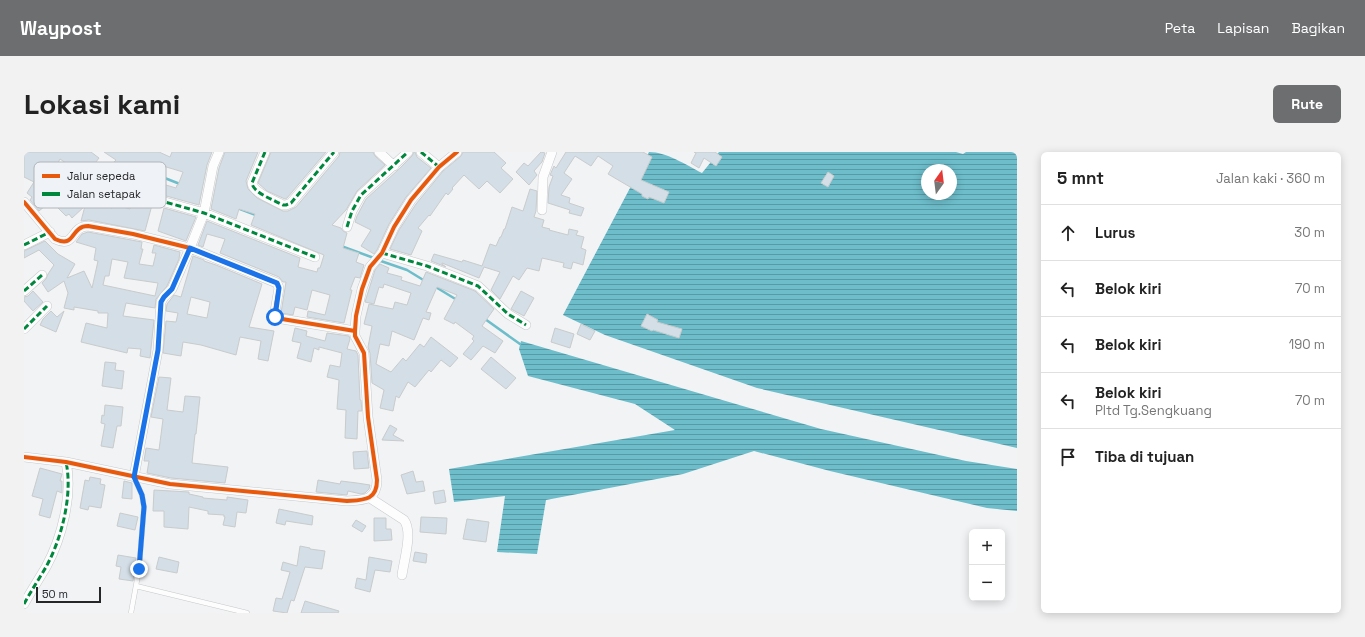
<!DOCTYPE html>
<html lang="id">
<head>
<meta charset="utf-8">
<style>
  :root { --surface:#fff; --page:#f2f2f2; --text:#222; --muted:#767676; --line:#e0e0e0; --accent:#6c6e70 }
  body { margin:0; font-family:"Space Grotesk",sans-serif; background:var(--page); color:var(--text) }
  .controls { position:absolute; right:12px; bottom:12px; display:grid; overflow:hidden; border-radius:6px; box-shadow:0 2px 10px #0003 }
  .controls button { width:36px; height:36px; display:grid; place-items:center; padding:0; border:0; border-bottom:1px solid var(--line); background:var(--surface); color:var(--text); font:20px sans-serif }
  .compass { position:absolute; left:897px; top:12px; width:36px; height:36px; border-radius:50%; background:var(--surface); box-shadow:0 2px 10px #0003; rotate:14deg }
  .scale { position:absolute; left:12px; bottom:10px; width:65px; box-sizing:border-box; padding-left:4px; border:2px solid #252628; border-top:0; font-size:11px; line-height:14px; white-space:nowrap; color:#252628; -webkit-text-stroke:3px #eff2f7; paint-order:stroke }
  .stop { position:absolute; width:12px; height:12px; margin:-9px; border:3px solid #1a73e8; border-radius:50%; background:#fff }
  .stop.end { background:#1a73e8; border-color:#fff; box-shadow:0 1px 4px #0008 }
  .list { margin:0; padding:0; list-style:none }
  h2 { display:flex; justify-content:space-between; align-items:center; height:52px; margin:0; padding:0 16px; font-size:17px }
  h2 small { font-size:13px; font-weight:400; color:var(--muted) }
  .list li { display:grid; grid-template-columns:26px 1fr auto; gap:12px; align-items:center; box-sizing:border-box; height:56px; padding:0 16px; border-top:1px solid var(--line) }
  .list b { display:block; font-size:15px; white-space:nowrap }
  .list p { margin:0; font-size:13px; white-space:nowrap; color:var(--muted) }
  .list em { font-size:13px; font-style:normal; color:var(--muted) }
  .icon { flex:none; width:22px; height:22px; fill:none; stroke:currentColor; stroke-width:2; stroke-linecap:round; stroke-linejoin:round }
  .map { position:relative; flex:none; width:993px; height:461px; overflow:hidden; border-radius:6px }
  header { display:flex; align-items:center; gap:24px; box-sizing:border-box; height:56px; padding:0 20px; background:var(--accent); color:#fff }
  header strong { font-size:19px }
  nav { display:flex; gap:22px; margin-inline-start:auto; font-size:14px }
  .intro { display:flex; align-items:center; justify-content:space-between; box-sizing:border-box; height:96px; padding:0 24px }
  h1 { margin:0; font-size:28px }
  .button { padding:10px 18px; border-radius:6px; background:var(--accent); color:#fff; font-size:14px; font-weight:700 }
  main { display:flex; gap:24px; padding:0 24px }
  aside { flex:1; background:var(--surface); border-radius:6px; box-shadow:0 2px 10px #0003 }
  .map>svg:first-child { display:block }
  .water { fill:url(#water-rules); fill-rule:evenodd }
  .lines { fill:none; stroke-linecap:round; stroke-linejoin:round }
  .stream { stroke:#6dbdca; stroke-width:2.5 }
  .building { fill:#d3dee6; stroke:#c9cbcc; fill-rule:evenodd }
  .lane-casing { stroke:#c7c9ca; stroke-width:5.5 }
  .street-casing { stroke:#c7c9ca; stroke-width:10 }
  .lane { stroke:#fdfdfe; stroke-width:4.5 }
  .street { stroke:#fdfdfe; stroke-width:9 }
  .quiet { stroke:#00873e; stroke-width:3; stroke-dasharray:6 3; stroke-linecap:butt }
  .cycleway-casing { stroke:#eff2f7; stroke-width:6 }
  .cycleway { stroke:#e8590c; stroke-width:4 }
  .route { stroke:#1a73e8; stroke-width:5 }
  .key { fill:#eff2f7; stroke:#b2b5b9; stroke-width:1 }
  .key-label { font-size:11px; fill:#252628 }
</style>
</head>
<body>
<header>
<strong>Waypost</strong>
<nav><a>Peta</a><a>Lapisan</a><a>Bagikan</a></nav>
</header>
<div class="intro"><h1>Lokasi kami</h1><a class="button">Rute</a></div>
<main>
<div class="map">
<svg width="993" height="461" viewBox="0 0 993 461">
  <defs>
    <pattern id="water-rules" width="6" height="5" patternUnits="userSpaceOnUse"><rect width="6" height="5" fill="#6dbdca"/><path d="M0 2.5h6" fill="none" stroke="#5999a4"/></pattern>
  </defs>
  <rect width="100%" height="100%" fill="#f1f3f5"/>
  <!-- water -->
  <path class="water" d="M625,0C643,0 662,13 678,21L695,0H932L939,2L942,0H993V296L733,236L581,183L539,163ZM903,18H927V42H903Z
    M497,189L797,277L942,309L993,317V359L963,356L806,319L730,299L659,322L522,348L513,402L473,400L481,344L430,350L425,317L651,278L611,252L504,224L495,197Z"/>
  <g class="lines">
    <!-- stream -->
    <path class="stream" d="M133,23L156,32
      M216,57L234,64
      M317,94L350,106
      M354,108L383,118L401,129
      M410,134L433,148
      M461,167L496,192"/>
  </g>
  <!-- building -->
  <path class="building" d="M1,0H67L75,6L61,24L36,7L22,33L36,49L41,44L49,51L66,35L71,41L63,49L88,56V52L106,57L108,49L128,53L121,79L65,68L57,69L61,54L48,66L45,62L42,64L27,49L15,59L6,48L8,45L3,41L10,30L0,25V3Z
    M80,0H135L146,5L148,0H188L183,13L175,53L135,42L105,36L106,32L95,27L85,36L74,26L92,8ZM139,14L159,20L154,33H153L152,36L132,30Z
    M201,0H234L222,29L224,37L233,46L259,59H264L272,55L315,4L316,0H349L351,4L361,13L333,39L322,58L308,73L317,76L319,79L323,81L319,96L335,101L332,110L340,113L336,126L331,125L326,138H328L320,171L283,165L284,159L301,163L306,143L288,138L283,158L271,155L269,163L257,161L262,130H259L255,125L196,101L201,87L183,82L179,95L174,93L183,69L276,106L274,115L293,120L294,116H296L300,103L227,73L231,62L215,57L212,67L187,57L195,16Z
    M247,0H302L263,46L261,47L243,39L234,31Z
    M390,0H391L393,5L407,16L382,45L365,72L353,98L350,102L337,94L347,78L331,70L333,64L342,47L374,18L388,4Z
    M439,0H470L482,11L477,16L489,27L476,41L463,29L455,37L440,23L428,36L429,37L424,43L422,41L406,64L405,63L394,76L398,79L387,103L366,97L375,78L392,52L419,19L437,4Z
    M517,0L521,1L518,10L510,19L513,23L505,33L492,20L500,11L504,14Z
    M542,0H619L628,5L617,28L645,40L640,51L625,45L624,47L618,44V42L584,22L589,14L574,4L567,14L551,4L540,21L548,27L537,43L546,46L545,51L560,56L557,64L545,61L546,58L524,51L525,35L529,24L526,23L530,14L532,16Z
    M670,0H691L698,5L692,14L680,6L675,16L667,11L672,1Z
    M804,20L810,24L804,35L797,31Z
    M506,37L513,39L512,59L510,65L520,68L518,75L526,77L525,78L544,83L545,77L554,79L552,83L560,85L557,96L562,98L559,113L549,110L547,117L539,115L540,111L518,106L515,119L503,116L495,128L489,124L476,147L467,138L476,120L460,115L455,126L418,111V112L422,115L407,109L410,102L438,110L439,108L458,114L466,92L472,94L476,85H477L480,77H481L488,55L499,59Z
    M140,56L172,65L162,89L134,79Z
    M64,80L118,90L117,97H119L115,112L129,114L132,101H128L130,93L156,100L155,107L143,134L132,147L131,156L102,151L99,164L130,168L126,206L116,204L117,197L104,196L103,201L57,190L62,171L83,176L84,161H74V159L50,155V158L40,156L44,141L40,129L24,140L18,131L22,127L24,122L30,113L15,98L0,106V99L21,89L34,102L51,112L43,126L60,119L68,136L74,109L70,108L72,96L52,90L58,82ZM88,107L104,110L100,126L134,131L131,144L79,133L81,124H85Z
    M169,104L180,108V109L192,113L238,132L225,175L250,179L244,209L234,207L237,189L216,185L212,203L177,193L159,190L157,204L139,201L142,169L152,170L154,161L142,159L143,152L150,143L157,145ZM167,145L186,150L183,166L163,162Z
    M356,112L365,116L363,121L378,125L377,128L396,134L402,120L451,139L470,157L458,174L479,189L471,201L459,194L447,208L439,202L450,189L448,187L450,184L431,170L430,172L420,167L433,143L413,135L402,160L407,161L405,168L399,166L390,188L368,179L365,194L356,192L352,212L367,220L379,206L382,209L396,192L400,195L407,185L434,206L426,215L417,208L407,220L405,218L391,235L384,230L375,246L372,244L369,259L356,256L360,238L348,231L346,201L344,195L348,174L340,172L345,152L369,157L371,150L383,153L387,141L360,132L359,136L355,135L350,152L341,150L351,118Z
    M9,139L19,150L9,159L0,149V145L4,144Z
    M497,139L510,146L500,164L487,157Z
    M27,159L33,165L40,159L32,180L16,173L19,167Z
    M623,162L634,168L633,170L658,177L655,186L629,178L628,179L617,174Z
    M557,172L571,179L566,188L553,182Z
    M271,176L283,179L282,184L301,189L303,181L325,184L326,187L323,197L332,199L334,203L336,248H337L338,259H334L333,287L321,286L322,258L313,257L315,228L303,225L306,213L316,215L318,201L295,195V198L290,196L287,210L273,206L277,191L268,189Z
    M531,176L550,182L546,196L527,190Z
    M467,205L492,226L482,237L457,217Z
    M81,210L92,211L91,218L100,219L98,237L78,234Z
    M135,225L147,226L143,258L159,260L161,244L176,245L172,282H171L168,311L204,315L201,331L147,326L123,321L125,309H120L122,296L135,298L139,267L127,265Z
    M81,253L99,255L97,274H93L89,296L77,294L81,272L77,271L78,263L80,264Z
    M366,273L373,277L369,283L380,289L358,288Z
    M343,299L345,316L330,317L329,300Z
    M16,316L38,322L36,329H38V341L33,339L26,366L15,363L19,347L8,344Z
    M389,319L392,330L399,329L401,339L383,342L377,323Z
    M66,325L77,327L76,332L81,333L77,356L65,354L64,358L56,356L61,328L65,329Z
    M294,328L316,332L317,329L333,331L346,333L345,337L341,341L337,342L324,339L323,343L292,340Z
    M100,329L108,331V347L98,346Z
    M130,338L165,340V342L179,345V346L203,348V345L224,348L222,361L213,360L211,375L199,373L201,365H200V363L184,362V359L165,355L164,377L140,375V359H129Z
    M420,338L422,350L411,352L409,340Z
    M255,357L289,364L288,373L262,369L261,373L252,371Z
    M96,361L114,365L111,378L93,374Z
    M397,365L423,366L422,382L396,380Z
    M350,366H362V377H367L368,388L350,389Z
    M443,367L465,370L462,390L439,387Z
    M332,368L342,374L338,380L328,374Z
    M276,394L286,396V397L301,399L298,417L281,415L270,449L267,448L263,461L249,459L252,446L258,447L266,420L257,418L259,410L273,414Z
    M391,400L403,402L402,411L389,409Z
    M94,403L112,406L109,429L95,427L97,415L92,414Z
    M135,405L155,410L153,421L132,417Z
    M345,405L368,409L366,420L351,418L346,440L331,436L333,426L342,428Z
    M281,449L315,459L314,461H277Z"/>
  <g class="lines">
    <!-- lane casing -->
    <g class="lane-casing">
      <path id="lane" d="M112,434L223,461
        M107,461L115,417L120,355L118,343L110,325"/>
    </g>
    <!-- street casing -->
    <g class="street-casing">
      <path id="street" d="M241,0L228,31C229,41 250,48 259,53H262L267,51L310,0
        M355,0L370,14
        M397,0L415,15
        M90,39L134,48L180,61L291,105
        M0,50L31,87C52,97 46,74 64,74L109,82L166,96L253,131L255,136L250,165L252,166L331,179
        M518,58L519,25L528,0
        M323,75L328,59L337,43L384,0
        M0,93L26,80
        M358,101L403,114L454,134L484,162L502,173
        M0,139L18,123
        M0,177L23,154
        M0,305L42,310L146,332L323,349C339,348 353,349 353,328L344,265L340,201L331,184V179L332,164L338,137L346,115L358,101L370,75L387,48L415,15L433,0
        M110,325L134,198L137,150L140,145L148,137L166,96L180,61L189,14L195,0
        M346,346L380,368C389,380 380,408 378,423
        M0,452C7,439 15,427 22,415C38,386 49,342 42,310"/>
    </g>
    <!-- lane -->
    <use href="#lane" class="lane"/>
    <!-- street -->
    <use href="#street" class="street"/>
    <!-- quiet -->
    <path class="quiet" d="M241,0L228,31C229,41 250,48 259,53H262L267,51L310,0
      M397,0L415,15
      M90,39L134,48L180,61L291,105
      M323,75L328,59L337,43L384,0
      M0,93L26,80
      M358,101L403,114L454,134L484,162L502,173
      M0,139L18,123
      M0,177L23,154
      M0,452C7,439 15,427 22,415C38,386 49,342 42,310"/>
    <!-- cycleway casing -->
    <g class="cycleway-casing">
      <path id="cycleway" d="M0,50L31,87C52,97 46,74 64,74L109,82L166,96L253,131L255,136L250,165L252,166L331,179
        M0,305L42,310L146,332L323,349C339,348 353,349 353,328L344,265L340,201L331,184V179L332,164L338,137L346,115L358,101L370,75L387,48L415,15L433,0"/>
    </g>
    <!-- cycleway -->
    <use href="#cycleway" class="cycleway"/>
  </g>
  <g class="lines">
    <!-- route -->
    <path class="route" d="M115,417L120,355L118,343L110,325L134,198L137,150L140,145L148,137L166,96L253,131L255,136L251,165"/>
  </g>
  <!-- legend -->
  <rect x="10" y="10" width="132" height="46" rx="6" class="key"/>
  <rect x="18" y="22" width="18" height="4" fill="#e8590c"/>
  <rect x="18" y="40" width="18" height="4" fill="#00873e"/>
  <g class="key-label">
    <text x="43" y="28">Jalur sepeda</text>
    <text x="43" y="46">Jalan setapak</text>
  </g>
</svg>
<div class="controls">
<button>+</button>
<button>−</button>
</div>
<svg class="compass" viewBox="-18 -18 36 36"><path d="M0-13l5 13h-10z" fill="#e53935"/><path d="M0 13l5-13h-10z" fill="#767676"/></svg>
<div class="scale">50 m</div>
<div class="stop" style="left:251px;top:165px"></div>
<div class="stop end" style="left:115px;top:417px"></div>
</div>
<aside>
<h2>5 mnt<small>Jalan kaki · 360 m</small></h2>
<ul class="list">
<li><svg class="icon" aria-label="ahead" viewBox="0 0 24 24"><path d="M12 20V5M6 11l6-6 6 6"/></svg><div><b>Lurus</b></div><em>30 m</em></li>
<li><svg class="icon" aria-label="left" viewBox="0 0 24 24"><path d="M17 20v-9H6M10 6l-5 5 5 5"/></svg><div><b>Belok kiri</b></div><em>70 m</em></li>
<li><svg class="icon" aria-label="left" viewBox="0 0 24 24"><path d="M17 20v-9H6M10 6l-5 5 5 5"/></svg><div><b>Belok kiri</b></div><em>190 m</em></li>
<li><svg class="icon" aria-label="left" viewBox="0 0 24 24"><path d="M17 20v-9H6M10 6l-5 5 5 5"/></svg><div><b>Belok kiri</b><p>Pltd Tg.Sengkuang</p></div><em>70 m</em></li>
<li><svg class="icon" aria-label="arrive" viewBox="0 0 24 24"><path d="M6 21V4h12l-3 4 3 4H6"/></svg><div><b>Tiba di tujuan</b></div></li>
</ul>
</aside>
</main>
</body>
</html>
